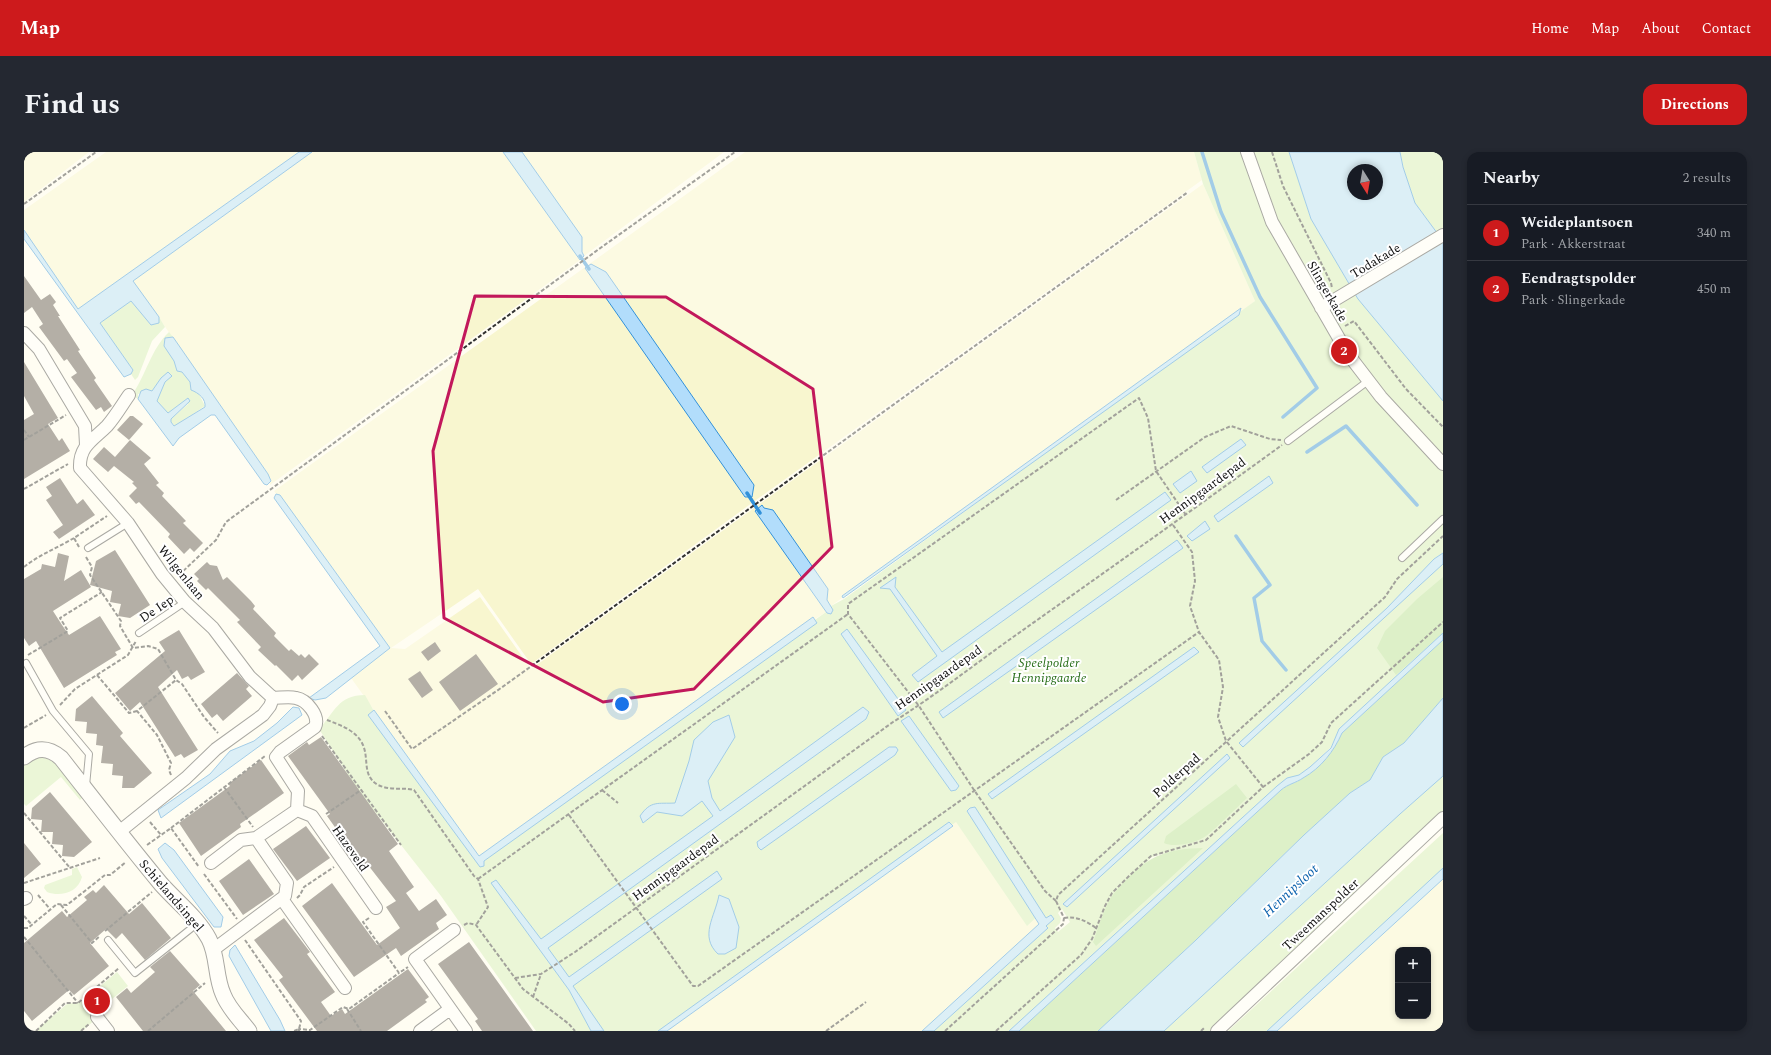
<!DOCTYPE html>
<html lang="en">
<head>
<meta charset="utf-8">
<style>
  :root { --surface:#171b24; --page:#242831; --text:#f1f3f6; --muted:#9ea1a6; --line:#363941; --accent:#cd1a1c }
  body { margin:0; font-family:Spectral,serif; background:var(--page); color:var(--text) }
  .controls { position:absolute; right:12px; bottom:12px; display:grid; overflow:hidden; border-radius:8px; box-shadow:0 2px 6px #0003 }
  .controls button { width:36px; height:36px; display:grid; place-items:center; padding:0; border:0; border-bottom:1px solid var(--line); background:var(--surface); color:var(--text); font:20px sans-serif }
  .compass { position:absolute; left:1323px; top:12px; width:36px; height:36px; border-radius:50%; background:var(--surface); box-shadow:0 2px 6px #0003; rotate:169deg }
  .you { position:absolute; left:598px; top:552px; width:14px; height:14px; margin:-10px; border:3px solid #fff; border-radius:50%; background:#1a73e8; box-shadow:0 0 0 6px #1a73e833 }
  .badge { display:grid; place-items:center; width:26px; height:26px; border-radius:50%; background:var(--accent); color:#fff; font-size:13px; font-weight:700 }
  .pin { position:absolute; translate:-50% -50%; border:2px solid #fff; box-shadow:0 1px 4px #0006 }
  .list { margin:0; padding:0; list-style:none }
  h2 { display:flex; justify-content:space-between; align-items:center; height:52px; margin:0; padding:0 16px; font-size:17px }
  h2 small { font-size:13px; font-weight:400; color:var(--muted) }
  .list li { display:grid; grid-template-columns:26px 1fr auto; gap:12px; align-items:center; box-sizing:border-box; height:56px; padding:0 16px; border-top:1px solid var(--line) }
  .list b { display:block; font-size:15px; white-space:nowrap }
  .list p { margin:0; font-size:13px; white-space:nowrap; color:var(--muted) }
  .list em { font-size:13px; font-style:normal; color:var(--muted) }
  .map { position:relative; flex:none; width:1419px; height:879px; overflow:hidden; border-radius:12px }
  header { display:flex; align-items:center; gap:24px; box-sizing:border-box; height:56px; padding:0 20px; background:var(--accent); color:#fff }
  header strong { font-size:19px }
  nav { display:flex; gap:22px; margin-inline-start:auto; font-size:14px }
  .intro { display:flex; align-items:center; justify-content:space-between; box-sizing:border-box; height:96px; padding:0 24px }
  h1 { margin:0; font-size:28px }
  .button { padding:10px 18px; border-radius:12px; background:var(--accent); color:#fff; font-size:14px; font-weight:700 }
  main { display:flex; gap:24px; padding:0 24px }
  aside { flex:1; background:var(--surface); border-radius:12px; box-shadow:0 2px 6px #0003 }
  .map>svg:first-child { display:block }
  .farmland { fill:#f8f6cf; fill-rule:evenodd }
  .green { fill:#d2eeb7; fill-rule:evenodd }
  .forest { fill:#b4e095 }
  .water { fill:#b2ddfb; stroke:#3291d9; fill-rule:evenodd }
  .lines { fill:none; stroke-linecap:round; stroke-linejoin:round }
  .stream { stroke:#3291d9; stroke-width:3.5 }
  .building { fill:#5a514b }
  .service-casing { stroke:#434343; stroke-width:8 }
  .minor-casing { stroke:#434343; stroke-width:14 }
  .tertiary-casing { stroke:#434343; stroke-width:17 }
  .path { stroke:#323232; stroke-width:2; stroke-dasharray:4 2; stroke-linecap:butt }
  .service { stroke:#fff; stroke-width:6 }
  .minor { stroke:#fff; stroke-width:12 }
  .tertiary { stroke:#fff; stroke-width:15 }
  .marked { fill:none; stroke:#c2185b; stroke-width:3; stroke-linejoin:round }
  .labels { text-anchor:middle; stroke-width:4; stroke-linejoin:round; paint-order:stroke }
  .street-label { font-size:13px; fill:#101010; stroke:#fff }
  .park-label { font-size:13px; font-style:italic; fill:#286e19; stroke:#fff }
  .water-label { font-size:14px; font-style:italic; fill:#0c62ae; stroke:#fff }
</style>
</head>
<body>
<header>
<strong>Map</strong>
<nav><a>Home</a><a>Map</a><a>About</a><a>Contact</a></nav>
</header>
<div class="intro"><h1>Find us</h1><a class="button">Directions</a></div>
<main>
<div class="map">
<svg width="1419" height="879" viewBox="0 0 1419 879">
  <rect width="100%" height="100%" fill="#fffdf2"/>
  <!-- farmland -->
  <path class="farmland" d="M0,0H65L0,50Z
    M82,0H275L54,157L0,78V58Z
    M288,0H479L556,108L246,333L244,322L109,129Z
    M498,0H700L560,104L558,100V85Z
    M721,0H1170L1178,28L732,348L507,512L454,437L367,496L381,497L456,445L507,517L1179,32L1231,149L1216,161L1217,157L807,454L803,448L804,437L749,358L740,356L738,353L731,359L802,460L791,467L789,465L455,704L327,526L366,496L256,343L252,342L250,339ZM568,113L582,120L730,333L728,345L721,344L561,116Z
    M943,659L1015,772L898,879H643L929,674L928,671Z
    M1419,727V879H1253ZM1374,798H1404V864H1374Z"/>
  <!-- green -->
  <path class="green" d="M1170,0H1265L1287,67L1334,147L1419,249V401L1410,407L1363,456L1366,460L1419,412V481L1315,577L1307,595L1286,615L1275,623L1263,626L1253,634L985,879H910L1024,776L1022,774V766L1018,760L1003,774L932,670L640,879H576L468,731L545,838L567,879H512L417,744L333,637L295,577C311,560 314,543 341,543L350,559L454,708L802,460L808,456L807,454L820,447L1231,149L1179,32ZM1166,697L1069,790L1087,746L1106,725L1128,705L1139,701ZM1038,757L1046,770L1034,780L1031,776L1036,771L1037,766L1034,761Z
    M1376,0H1419V89L1391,51L1379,15Z
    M107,149L127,173L135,171V165L141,175L128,189L114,225L111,228L107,222L109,218L76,171Z
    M145,180L149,185L141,186L140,194L150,209L153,219L158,220L166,230L167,238L174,240L181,254L151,274L147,270V267L164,252V246L144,261L133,249L141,230L137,226L128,239L114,242V247L108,243C122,223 127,197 145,180Z
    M14,605C35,606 47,630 59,645L56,648L37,625L2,654L0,652V612Z
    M1419,624V665L1188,879H1140L1376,662Z
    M1419,681V721L1247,879H1204Z
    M53,715L58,725C54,741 36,745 23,740L20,736L21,733L48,723V717Z
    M93,820L104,834L88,847L86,855L58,879H11L43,852L57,850Z"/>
  <!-- forest -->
  <path class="forest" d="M1419,425V481L1372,523L1353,496L1361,479L1393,447Z
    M1419,488V546L1380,591L1359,605L1346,628L1326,641L1280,683L1172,788L1074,879H995L1257,638C1264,632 1272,631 1279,626C1297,616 1310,599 1318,581Z
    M1212,632L1223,646C1209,659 1196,673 1182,684C1173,691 1150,696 1140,691L1142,684Z
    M1179,696L1072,794L1069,790C1074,776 1079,760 1086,747C1090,740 1097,734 1102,728C1127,702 1144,697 1179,696Z"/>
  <!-- water -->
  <path class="water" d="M275,0H288L109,129L135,165V171L127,173L107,149L76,171L109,218L107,222L100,225L0,87V78L54,157Z
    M479,0H498L558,85V100L560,104L556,108Z
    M1265,0H1376L1379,15L1391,51L1419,89V249L1334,147L1287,67ZM1329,18H1353V42H1329Z
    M567,112L582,120L730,333L728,345H721L561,116Z
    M1217,156L1215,163L819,446L818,444Z
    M149,185L244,322L247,329L243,333L240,332L191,263H187L155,286L149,294L114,247L117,239L122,237L128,239L137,226L144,220L148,224L141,230L133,249L144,261L164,246L166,249L147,267V270L150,274L181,255C182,247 175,241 167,238L166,230L158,220L153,219L150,209L140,194L141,186Z
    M1217,287L1222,293L1183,321L1178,315Z
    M1167,319L1173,329L1156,341L1149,332Z
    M1245,324L1249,331L1194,370L1190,364Z
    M1141,340L1147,348L894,530L888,523L913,504L866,437L856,436L872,425L871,435L918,500Z
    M252,342L256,343L366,496L302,546L291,548L285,546L356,494L250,346Z
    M738,353L740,356L749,358L804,437L803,448L809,458L807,462L803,461L731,359Z
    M1181,369L1186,377L1168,389L1163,384Z
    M1153,388L1159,396L919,566L915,560Z
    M1419,401V412L1219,595L1215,591L1363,456L1410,407Z
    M789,465L793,471L460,709V714L456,715L344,563L350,558L455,704Z
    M823,477L882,558L874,564L817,482Z
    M1419,481V488L1318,581C1310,599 1297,616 1279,626C1272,631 1264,632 1257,638L995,879H985L1253,634L1263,626L1275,623L1286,615L1307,596L1315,577Z
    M1170,495L1175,500L968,647L964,642Z
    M1419,546V624L1376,662L1140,879H1074L1172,788L1280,683L1326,641L1346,628L1359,605L1380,591Z
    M269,555L275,556L278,563L137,666L134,658L186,622L206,599L230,589L253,571Z
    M839,555L845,560L842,567L524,796L545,825L693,719L698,727L549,834L580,879H567L545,838L467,731L472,728L517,787L689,664L678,649L658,664L633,660L619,671L616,664C627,648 634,652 651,651L665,609L670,588L689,570L705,563L711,585L684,629L688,646L696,659Z
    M885,564L935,634L932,638L927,639L877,569Z
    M865,595H872L874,598L871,603L737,698L734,695L733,690Z
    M1203,602L1206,606L1043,755L1039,752Z
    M951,655L1022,766L1027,763L1030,767L1022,774L1024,776L910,879H898L1015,772L943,659L946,656Z
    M925,670L929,674L643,879H634Z
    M141,691L150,698L199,765L197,775H190L138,706L134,697Z
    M1419,716V727L1253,879H1243Z
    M695,743L705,747L715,775L712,796L701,802H694C675,784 691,765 695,743Z
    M211,793L256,868L261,879H247L205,804L206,798Z"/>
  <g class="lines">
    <!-- stream -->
    <path class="stream" d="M1178,0L1197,60L1236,145L1293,236L1259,265
      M556,104L565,117
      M1283,300L1322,274L1393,353
      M723,341L736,361
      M1212,384L1246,433L1230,446L1238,489L1262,518"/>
  </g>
  <!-- building -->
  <path class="building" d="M0,124L17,148L26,142L32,150L29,153L36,164H34L56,198L54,199L72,226L70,228L88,254L80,260L77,255L72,258L47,225L53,221L43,207L40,209L15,175L19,172L8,155L0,161Z
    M0,210L34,266L24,272L35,289L38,286L46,299L0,327V268L10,262L0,244Z
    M106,264H109L119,272L105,288L93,278Z
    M106,288L127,306L120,312L135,331L132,333L140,341L138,344L162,369L159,371L179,391L170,400L166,396L160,402L144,385L146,382L115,350L112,352L105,344L113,336L108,331L110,330L90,314L84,320L69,307L80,295L91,305Z
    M36,326L53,352L59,347L71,363L35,387L29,380L39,373L22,348L28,344L22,335Z
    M91,398L126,453L106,466L94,464L97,452L86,450L88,439L66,433L72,409Z
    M34,401L45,404L40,429L57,418L67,435L29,459L38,473L45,483L76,464L97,497L91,500L93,503L40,536L12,489L5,494L0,486V427L17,417L18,412L31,415Z
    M183,410L186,413L193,414L199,428L203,425L227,449L231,454L229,457L252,481L250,484L265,499L267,497L275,504L277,502L281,506L285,502L295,512L278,528L274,523L268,529L252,513L251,514L234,498L237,495L213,470L216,468L184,436L182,438L173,429L175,427L170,422Z
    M155,478L181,520L167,528L164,524L158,527L153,518L134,535L174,598L160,606L157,602L151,605L116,550L106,559L91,541L141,499L135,490Z
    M411,490L417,499L404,509L397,500Z
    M452,502L474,532L436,559L415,530Z
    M396,519L409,538L398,546L384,527Z
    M213,521L225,534L222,537L228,544L199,569L193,562L188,566L177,552Z
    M68,544L99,581L96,584L128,621L110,636H98L99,624L88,623L89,612L77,611L79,594L72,593L73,582L62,581L63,570L51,569L52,557Z
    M297,585L374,692L365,699L390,735L382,741L395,759L412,747L423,763L412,771L415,777L377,804L372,796L330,825L278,754L308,731L353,793L376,776L362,755L372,749L344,713L340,716L303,664L306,662L264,604L283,590L285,593Z
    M237,608L260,641L216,672L217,675L177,704L155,671L206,634L204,632Z
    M26,640L68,690L50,705L38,704L39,693L28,692L29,680H17L18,668L7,667L8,656Z
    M282,674L306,706L273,729L249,697Z
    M0,691L17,712L0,726Z
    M225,707L250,742L219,763L195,729Z
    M80,733L105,762L118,751L147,786L121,808L98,781L92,787L82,777L66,791L85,814L50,843L45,838L8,869L0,859V791L38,759L43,765L63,748L60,745L69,738L72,741Z
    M260,766L286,800L283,802L311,840L297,850L307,864L318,857L321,862L384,817L405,845L401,848L403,850L363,879H293L255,828L259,825L230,788Z
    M445,790L476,833L509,879H458L451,869L454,867L414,812Z
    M146,799L176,833L169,839L202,879H119L92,845L103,836L107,841L131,820L126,815Z"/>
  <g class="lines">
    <!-- service casing -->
    <g class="service-casing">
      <path id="service" d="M1264,289L1344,229
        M64,396L104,371
        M1378,406L1419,367
        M115,481L161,450
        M2,511L29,559L65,602L62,634
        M84,788L111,821L174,771"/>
    </g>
    <!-- minor casing -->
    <g class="minor-casing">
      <path id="minor" d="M1223,0L1248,70L1324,202L1357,245L1419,312
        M1297,156L1419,83
        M0,181L15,197L61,274L62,293
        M105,243C98,253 91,265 83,274C69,288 55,294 56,316L104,371L138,422L161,450L189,476L226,525L249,546C256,546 265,544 272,546C283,548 296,564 291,575L256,600L252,605L274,639L273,658L288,664L352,756
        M95,680L162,626L192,597L239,563L246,554L249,546
        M187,711L217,688L232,686L273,658
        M0,747L2,746
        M258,747L321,836
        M430,778L391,807L442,879
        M189,798L261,744L263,731L232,686
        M73,865L84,879
        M396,879L426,857
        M1193,879L1419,666"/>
    </g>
    <!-- tertiary casing -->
    <g class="tertiary-casing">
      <path id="tertiary" d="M0,605C13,595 24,595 37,606C70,648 103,691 137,732C153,750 173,765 185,787C194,804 191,824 199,842C204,856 216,867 225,879"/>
    </g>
    <!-- path -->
    <path class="path" d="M1248,0L1259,34L1307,131L1308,136
      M0,52L72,0
      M1321,174L1330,169L1382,237L1419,275
      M0,278L5,285
      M0,288L42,263
      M0,337L44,312
      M1092,348L1181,285L1207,274L1246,287L1257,288
      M1149,373L1168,400L1171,429L1166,454L1175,480L1195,508L1199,535L1194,565L1202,589L1239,635
      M55,395L50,386L83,364
      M62,405L68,415L66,423L97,469L96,474L109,496L124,494L134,497L152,528L158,532L180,565L194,581
      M0,415C15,403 33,396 50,386
      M155,423L192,388L202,370L575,97L711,0
      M4,503L44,479L36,466L78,440
      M73,523L105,561L113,559
      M36,553L51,537L104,503L112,489
      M361,559L388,597L477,536L1164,40
      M303,568C316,573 331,578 338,591C346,606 337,623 354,633C367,639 377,635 390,638L450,724L454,727L464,755L452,773
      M0,576L22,563
      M298,584L377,693
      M147,623L145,618L147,611L133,583L113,559L152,528
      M200,635L229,675
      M578,638L594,651
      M0,661L46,716
      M302,662L337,638
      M545,663L669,834H674L1175,480
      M126,670L137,683
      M147,676L241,604
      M123,693L147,676L175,715
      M180,722L213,767
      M454,727L824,462
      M0,731L76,706
      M14,743L26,757
      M273,746L276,743L280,735L310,715
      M1032,749L1021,739L950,638L895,554L824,462V452L1115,246L1124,266L1132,319L1162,363
      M37,753L68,791L76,784
      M0,764L8,773
      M345,766L339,770L375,821L384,815
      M1040,766C1053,764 1062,769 1072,776
      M440,773L444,771L452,773L499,837L545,872L551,879
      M0,776H4L33,752L43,753L81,723H86L102,710
      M81,779L128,740
      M0,785L54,851
      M221,788L277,869L275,877L270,879
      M491,826L517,822L551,800L869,570C912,543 951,512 992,483C1081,420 1170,357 1258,293
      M509,845L517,822
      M323,857L337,879
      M12,879L41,851H54L95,816
      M57,879L65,872
      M124,879L181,831
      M275,879V877L286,878L319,855L325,857L375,821
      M802,879L842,850
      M921,879L1039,772L1040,766L1032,749L1034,743L1361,445L1373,427L1419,384
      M972,879L1057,803L1068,787L1081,754L1088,741L1105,724L1127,704L1182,688L1239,635L1285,602L1298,590L1307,571L1419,470
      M1177,879L1181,875"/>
    <!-- service -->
    <use href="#service" class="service"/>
    <!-- minor -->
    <use href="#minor" class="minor"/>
    <!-- tertiary -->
    <use href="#tertiary" class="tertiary"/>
  </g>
  <!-- marked area -->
  <path d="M0 0H1419V879H0ZM451,144L642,145L789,237L808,395L670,537L579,550L420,466L409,299Z" fill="#fffdf2" fill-opacity=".55" fill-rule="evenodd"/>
  <path class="marked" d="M451,144L642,145L789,237L808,395L670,537L579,550L420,466L409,299Z"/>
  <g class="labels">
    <!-- street labels -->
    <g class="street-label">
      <text transform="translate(1351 108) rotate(-31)" y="5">Todakade</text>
      <text transform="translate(1304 139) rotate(60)" y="5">Slingerkade</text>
      <text transform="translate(1178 338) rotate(-36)" y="5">Hennipgaardepad</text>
      <text transform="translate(158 420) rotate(51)" y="5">Wilgenlaan</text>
      <text transform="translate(132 456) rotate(-34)" y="5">De Iep</text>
      <text transform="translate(914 525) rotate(-35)" y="5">Hennipgaardepad</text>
      <text transform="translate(1152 623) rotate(-42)" y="5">Polderpad</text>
      <text transform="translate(327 696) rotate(55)" y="5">Hazeveld</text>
      <text transform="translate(651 715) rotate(-36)" y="5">Hennipgaardepad</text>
      <text transform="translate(148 743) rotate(49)" y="5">Schielandsingel</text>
      <text transform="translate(1296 762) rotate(-43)" y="5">Tweemanspolder</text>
    </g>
    <!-- park labels -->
    <g class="park-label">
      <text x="1025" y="515">Speelpolder<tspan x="1025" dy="15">Hennipgaarde</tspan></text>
    </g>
    <!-- water labels -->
    <g class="water-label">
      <text transform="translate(1266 738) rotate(-43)" y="5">Hennipsloot</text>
    </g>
  </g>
</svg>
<div class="controls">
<button>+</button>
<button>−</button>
</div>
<svg class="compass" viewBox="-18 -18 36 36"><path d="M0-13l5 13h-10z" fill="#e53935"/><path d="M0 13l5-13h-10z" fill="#9ea1a6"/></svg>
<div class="you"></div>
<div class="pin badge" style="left:73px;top:849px">1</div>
<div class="pin badge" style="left:1320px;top:199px">2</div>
</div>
<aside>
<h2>Nearby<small>2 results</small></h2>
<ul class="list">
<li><span class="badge">1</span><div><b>Weideplantsoen</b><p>Park · Akkerstraat</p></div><em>340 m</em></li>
<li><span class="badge">2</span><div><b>Eendragtspolder</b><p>Park · Slingerkade</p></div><em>450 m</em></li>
</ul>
</aside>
</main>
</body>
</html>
